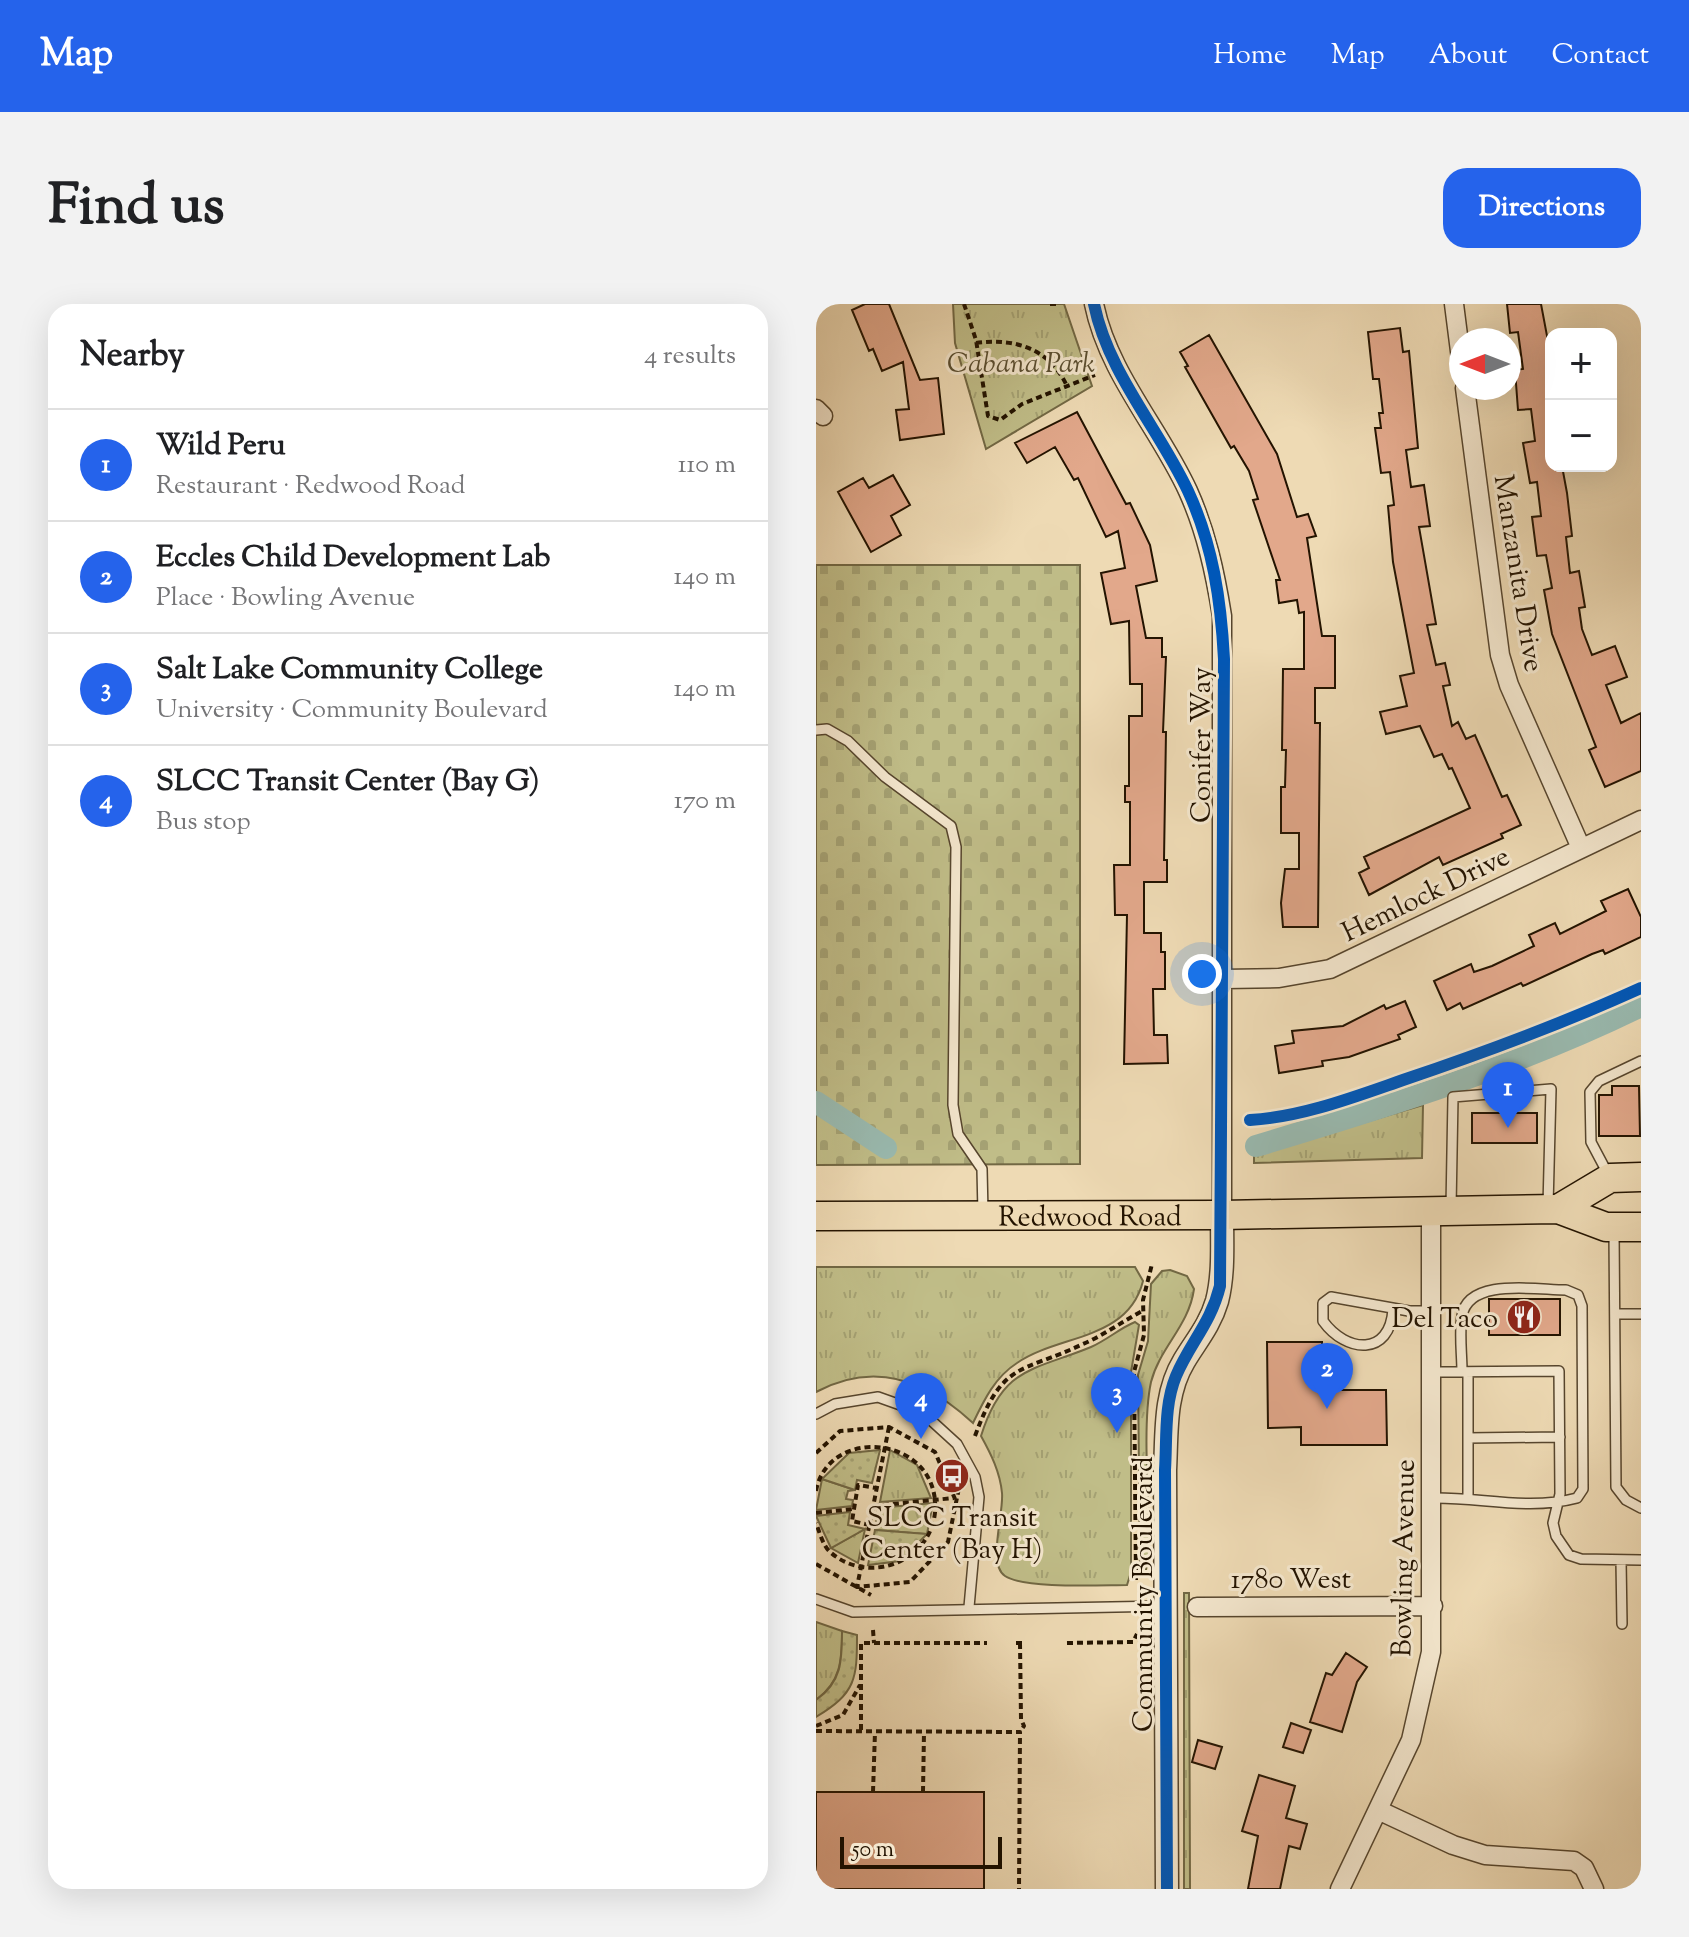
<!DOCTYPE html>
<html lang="en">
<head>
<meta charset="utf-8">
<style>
  :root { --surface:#fff; --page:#f2f2f2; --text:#202124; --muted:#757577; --line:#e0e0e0; --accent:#2563eb }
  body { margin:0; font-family:"Sorts Mill Goudy",serif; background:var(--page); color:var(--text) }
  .controls { position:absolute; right:24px; top:24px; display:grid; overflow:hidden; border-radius:16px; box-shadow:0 8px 32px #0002 }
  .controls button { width:72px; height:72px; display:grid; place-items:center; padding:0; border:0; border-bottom:2px solid var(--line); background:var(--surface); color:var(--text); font:40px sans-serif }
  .compass { position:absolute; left:633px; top:24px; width:72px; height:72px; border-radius:50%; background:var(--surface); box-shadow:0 8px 32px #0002; rotate:270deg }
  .scale { position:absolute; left:24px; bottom:20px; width:162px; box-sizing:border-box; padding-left:8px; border:4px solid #231300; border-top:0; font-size:22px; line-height:28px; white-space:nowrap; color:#231300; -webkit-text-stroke:6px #f4e7ce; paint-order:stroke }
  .you { position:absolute; left:386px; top:670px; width:28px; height:28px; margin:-20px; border:6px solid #fff; border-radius:50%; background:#1a73e8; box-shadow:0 0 0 12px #1a73e833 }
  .badge { display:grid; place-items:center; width:52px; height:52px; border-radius:50%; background:var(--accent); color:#fff; font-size:26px; font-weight:700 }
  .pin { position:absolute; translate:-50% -66px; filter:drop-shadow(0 2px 4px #0008) }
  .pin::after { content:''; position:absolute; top:42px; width:28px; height:24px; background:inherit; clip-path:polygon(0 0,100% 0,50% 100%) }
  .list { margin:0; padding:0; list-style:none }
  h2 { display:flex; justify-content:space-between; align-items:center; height:104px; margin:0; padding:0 32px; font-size:34px }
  h2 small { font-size:26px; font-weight:400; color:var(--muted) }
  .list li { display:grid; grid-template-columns:52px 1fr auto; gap:24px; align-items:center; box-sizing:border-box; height:112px; padding:0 32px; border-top:2px solid var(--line) }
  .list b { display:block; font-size:30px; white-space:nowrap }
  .list p { margin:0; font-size:26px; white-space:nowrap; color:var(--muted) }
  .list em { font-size:26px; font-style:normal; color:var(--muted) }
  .map { position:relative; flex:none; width:825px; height:1585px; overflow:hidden; border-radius:24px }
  header { display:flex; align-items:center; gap:48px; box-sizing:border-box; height:112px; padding:0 40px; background:var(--accent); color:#fff }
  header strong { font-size:38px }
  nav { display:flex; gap:44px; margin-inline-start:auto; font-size:28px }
  .intro { display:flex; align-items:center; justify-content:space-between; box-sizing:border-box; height:192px; padding:0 48px }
  h1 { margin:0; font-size:56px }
  .button { padding:20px 36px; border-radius:24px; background:var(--accent); color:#fff; font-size:28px; font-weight:700 }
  main { display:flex; gap:48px; padding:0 48px }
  aside { flex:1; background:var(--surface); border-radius:24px; box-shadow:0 8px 32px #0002 }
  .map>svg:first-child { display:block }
  .grass { fill:url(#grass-tufts); stroke:#726844; stroke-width:2 }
  .cemetery { fill:url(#cemetery-stones); stroke:#726844; stroke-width:2 }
  .garden { fill:url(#garden-dots); stroke:#726844; stroke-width:2 }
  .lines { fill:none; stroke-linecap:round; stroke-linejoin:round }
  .canal { stroke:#99bab0; stroke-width:22 }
  .building { fill:#e2a88b; stroke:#231300; stroke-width:2 }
  .service-casing { stroke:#56452d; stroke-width:12 }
  .minor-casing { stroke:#56452d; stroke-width:21 }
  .tertiary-casing { stroke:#56452d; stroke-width:25 }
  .primary-casing { stroke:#231300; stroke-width:31 }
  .path { stroke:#231300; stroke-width:4; stroke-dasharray:6 4; stroke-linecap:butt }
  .service { stroke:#f4e7ce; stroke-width:9 }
  .minor { stroke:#f4e7ce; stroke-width:18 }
  .tertiary { stroke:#f4e7ce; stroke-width:22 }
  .primary { stroke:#eedab4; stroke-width:28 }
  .cycleway-casing { stroke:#f4e7ce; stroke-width:17 }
  .cycleway { stroke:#0057b8; stroke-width:12 }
  .labels { text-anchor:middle; stroke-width:6; stroke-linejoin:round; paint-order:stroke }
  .park-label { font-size:28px; font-style:italic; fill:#5a4e30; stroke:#f4e7ce }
  .street-label { font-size:28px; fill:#231300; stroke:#f4e7ce }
  .poi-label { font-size:28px; fill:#231300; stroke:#f4e7ce; text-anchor:end }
</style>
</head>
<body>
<header>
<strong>Map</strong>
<nav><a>Home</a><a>Map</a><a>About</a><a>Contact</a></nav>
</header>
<div class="intro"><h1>Find us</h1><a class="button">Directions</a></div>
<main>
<aside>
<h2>Nearby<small>4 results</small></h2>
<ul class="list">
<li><span class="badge">1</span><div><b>Wild Peru</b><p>Restaurant · Redwood Road</p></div><em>110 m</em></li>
<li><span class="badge">2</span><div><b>Eccles Child Development Lab</b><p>Place · Bowling Avenue</p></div><em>140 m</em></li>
<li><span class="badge">3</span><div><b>Salt Lake Community College</b><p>University · Community Boulevard</p></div><em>140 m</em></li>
<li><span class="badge">4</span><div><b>SLCC Transit Center (Bay G)</b><p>Bus stop</p></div><em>170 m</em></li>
</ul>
</aside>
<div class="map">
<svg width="825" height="1585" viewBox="0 0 825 1585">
  <defs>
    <pattern id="grass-tufts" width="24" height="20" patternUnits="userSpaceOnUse" patternTransform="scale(2)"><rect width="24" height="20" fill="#c0bd88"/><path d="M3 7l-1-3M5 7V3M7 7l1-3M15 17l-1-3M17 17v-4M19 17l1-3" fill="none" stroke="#a5a274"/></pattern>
    <pattern id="cemetery-stones" width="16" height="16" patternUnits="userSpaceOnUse" patternTransform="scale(2)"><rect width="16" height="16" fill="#c0bd88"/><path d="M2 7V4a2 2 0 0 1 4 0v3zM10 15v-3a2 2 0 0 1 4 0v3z" fill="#a5a274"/></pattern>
    <pattern id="garden-dots" width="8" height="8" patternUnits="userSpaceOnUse" patternTransform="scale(2)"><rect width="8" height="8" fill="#c0bd88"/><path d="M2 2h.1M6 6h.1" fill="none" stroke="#a5a274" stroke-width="1.8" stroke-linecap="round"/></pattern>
  </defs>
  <rect width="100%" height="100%" fill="#eedab4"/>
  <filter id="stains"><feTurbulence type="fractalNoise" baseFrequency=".0025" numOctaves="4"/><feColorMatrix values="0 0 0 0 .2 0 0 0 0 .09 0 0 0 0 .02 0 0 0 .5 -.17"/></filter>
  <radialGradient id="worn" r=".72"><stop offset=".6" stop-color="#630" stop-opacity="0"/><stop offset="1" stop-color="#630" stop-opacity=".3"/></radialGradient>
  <!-- grass -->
  <path class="grass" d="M137,0H248L276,82L170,145L139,39Z
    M607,801L606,854L438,859V851Z
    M0,963H319L327,977C312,1037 243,1030 201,1059C179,1073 168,1096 157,1119C112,1077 59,1056 0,1088Z
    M354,966L371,972L378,985C373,1022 344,1043 335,1078C326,1120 333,1198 334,1244L329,1271L324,1269L322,1071L332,1037L335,980L346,967Z
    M319,1018L323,1021L315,1068V1268L311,1281C285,1281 209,1285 189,1272C171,1260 188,1210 186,1189C184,1168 175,1150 165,1132C187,1062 217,1067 275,1043C291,1036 304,1024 319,1018Z
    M74,1146L101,1161L115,1194L64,1198Z
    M6,1175L39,1186L32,1187L30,1195L37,1196L36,1202L0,1206Z
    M117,1199L111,1230L59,1226L62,1204Z
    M49,1225L42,1259L15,1244Z
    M368,1289H373L374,1585H368Z
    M0,1318L26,1327C26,1356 25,1378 0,1396Z"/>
  <!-- cemetery -->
  <path class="cemetery" d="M0,261H264V860L0,861Z"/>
  <!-- garden -->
  <path class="garden" d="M64,1146L56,1179L41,1176L39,1186L6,1175L33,1149Z
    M34,1208L32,1221L49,1225L15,1244L0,1212Z
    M59,1226L111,1230L84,1257L52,1261Z
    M26,1327L41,1331C41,1375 40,1389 0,1413V1396C26,1378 26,1356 26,1327Z"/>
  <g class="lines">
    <!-- canal -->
    <path class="canal" d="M0,798L70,844
      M440,842C570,803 703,762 825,702"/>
  </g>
  <!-- building -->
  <path class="building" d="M49,0H73L104,76L122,74L128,130L84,136L80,106L93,105L87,58L66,67L57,45L53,47L36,6Z
    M691,0H725L735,53V162H746L751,189L756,232L750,233L754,269L763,267L769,303L763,304L766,325L776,351L799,342L811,373L790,381L805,419L825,409V467L789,483L773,446L780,443L736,330L728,286L736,284L730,251L721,252L716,213L725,212L721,178L714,179L707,139L719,137L715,105L702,106L699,66L707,65L702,28L694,29Z
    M584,24L587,48L593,47L602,144L590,146L595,183L608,181L614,222L603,223L620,320L611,321L620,361L629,359L634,381L627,382L636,422L642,418L650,435L659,431L686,493L691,491L705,521L685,530L687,534L627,561L623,553L553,591L543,569L553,564L548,553L654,504L636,464L633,465L626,450L618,453L604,422L570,430L564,408L591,402L584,372L598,369L577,258L572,202L578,201L574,168L565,169L559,124H565L563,109H567L563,75H557L552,28Z
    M393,31L461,150L481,213L492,210L500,232L491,234L506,332H519V384H499V419H504L502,623H467L465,599L469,565H483V529H465V483H469L470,446H466L467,365H488V308L483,309L481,296L463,299L460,276H464L437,196L442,195L433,167L418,142L415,144L369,63L372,62L364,48Z
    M261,108L310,200L314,199L334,241L341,277L320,282L330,334H346V353H350L347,428H350L348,556H351V578H328V629H345V648H349V685H337L338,731H351L352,759L308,760L311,611H299L298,561H314V498H309V482H313V412H326V380H314L313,317L295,320L285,269L309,264L302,227L290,233L262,174L258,176L239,143L211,159L199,139Z
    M77,171L94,201L75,212L85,231L55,248L22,188L47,174L53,184Z
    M812,585L825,613V633L789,650L787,646L776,650L707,682L705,679L647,705L644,699L631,706L618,677L655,660L658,668L676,662L718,642L713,631L739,619L744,630L790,607L785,597Z
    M589,697L600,723L582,731L584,735L533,753L506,757L507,762L463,769L459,742L478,739L476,727L527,722L568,701L570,705Z
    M796,782H823L824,832H783V791H796Z
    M656,809H721V839H656Z
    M673,995H744V1031H673Z
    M451,1038H506V1086H570L571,1141H485V1123L452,1124Z
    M530,1349L551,1363L541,1378L526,1428L494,1418L510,1369L516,1371Z
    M475,1419L495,1426L487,1449L467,1443Z
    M382,1436L406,1443L399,1465L376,1458Z
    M443,1471L479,1482L470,1514L491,1520L484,1545L473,1542L464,1585H432L442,1532L426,1527Z
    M0,1488H168V1585H0Z"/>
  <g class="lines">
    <!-- service casing -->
    <g class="service-casing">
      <path id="service" d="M0,426L11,425L32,437L69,473L135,522L140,543L137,801L142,830L166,865L167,909
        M793,872L775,838L774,788L783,777L825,757
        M635,903L637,793L735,785L732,902
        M798,928L800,1183L810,1196L825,1204
        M577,1005C574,1053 530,1049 507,1017V999L515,993L593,1007H615
        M799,1010H825
        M615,1068L743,1067L744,1190L737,1219L740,1232L753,1251L765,1255L825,1256
        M0,1110L19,1100L62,1093L107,1109L141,1140L159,1173L163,1193L153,1303
        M652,1134L744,1133
        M616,1194C665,1193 712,1207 761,1194L767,1185L766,1002L762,991L750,986C721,986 652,973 646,1012C643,1029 646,1050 646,1068
        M652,1194V1068
        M805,1256L806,1320
        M0,1295L37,1308L350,1302"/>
    </g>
    <!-- minor casing -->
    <g class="minor-casing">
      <path id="minor" d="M278,0C292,69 343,124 372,187C390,227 399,268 406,312V911
        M638,0L645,55
        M649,84L684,351L693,381L765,544
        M0,105L7,112
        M408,675L463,674L514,665L825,516
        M381,1303L617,1302
        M562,1506L637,1541L669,1551L758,1557L768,1564L778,1585
        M524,1585L595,1436L615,1348V906"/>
    </g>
    <!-- tertiary casing -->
    <g class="tertiary-casing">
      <path id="tertiary" d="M351,1585L349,1166C351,1129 348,1090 368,1057C380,1037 394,1021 401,997C408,970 406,939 406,911"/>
    </g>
    <!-- primary casing -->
    <g class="primary-casing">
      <g id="primary">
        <path d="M742,905L794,874L825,873"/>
        <path id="s1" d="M0,912L406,911L742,905L790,923H825"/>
      </g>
    </g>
    <!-- path -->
    <path class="path" d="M148,0L160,36L172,112L184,116L206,100L279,71
      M234,0H240
      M160,39C199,34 233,44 251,82
      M73,1123L41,1283L94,1278L132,1238L144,1179
      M159,1132C187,1056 204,1070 267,1040C288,1031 307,1017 328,1006
      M0,1149L24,1127L73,1123L119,1148L139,1195
      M0,1187C12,1123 114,1131 119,1197C124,1254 54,1285 13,1247C7,1241 3,1227 0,1219
      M57,1202L138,1194
      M0,1209L37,1205
      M54,1221L36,1217L42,1181L60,1184
      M0,1260L55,1291
      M320,1276L318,1068L328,1031L327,996L336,960
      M57,1326L58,1339
      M200,1339H209
      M204,1339L205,1415L208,1422L204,1428
      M251,1339L317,1338L321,1330
      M0,1422L27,1411L44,1381
      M45,1426V1339H171
      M0,1427L204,1428L203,1585
      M57,1488L59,1428
      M107,1488L108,1428"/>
    <!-- service -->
    <use href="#service" class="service"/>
    <!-- minor -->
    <use href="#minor" class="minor"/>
    <!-- tertiary -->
    <use href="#tertiary" class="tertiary"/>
    <!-- primary -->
    <use href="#primary" class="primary"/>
    <!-- cycleway casing -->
    <g class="cycleway-casing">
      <path id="cycleway" d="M278,0C292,69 343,125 372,187C397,241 405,297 408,355L404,982C395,1019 374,1039 360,1072C348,1101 351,1134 349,1166L351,1585
        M434,816C486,813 538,793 587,776C667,749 748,719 825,684"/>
    </g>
    <!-- cycleway -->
    <use href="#cycleway" class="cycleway"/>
  </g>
  <!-- icons -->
  <defs>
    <g id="restaurant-disc" transform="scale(1.8)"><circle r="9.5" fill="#8f2418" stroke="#f4e7ce"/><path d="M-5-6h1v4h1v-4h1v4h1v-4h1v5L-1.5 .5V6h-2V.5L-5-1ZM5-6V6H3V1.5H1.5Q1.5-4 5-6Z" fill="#fff"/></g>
    <g id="bus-disc" transform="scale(1.8)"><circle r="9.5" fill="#8f2418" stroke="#f4e7ce"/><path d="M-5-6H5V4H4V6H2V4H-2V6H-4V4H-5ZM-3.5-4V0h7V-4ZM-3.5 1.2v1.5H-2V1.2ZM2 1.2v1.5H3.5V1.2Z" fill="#fff"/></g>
  </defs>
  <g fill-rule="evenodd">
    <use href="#restaurant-disc" x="708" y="1013"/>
    <use href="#bus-disc" x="136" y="1172"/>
  </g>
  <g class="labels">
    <!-- park labels -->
    <g class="park-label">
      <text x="205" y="68">Cabana Park</text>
    </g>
    <!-- street labels -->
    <g class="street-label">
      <text transform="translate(704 269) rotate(81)" y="10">Manzanita Drive</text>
      <text transform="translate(384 441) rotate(-90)" y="10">Conifer Way</text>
      <text transform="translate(609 589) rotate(-26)" y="10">Hemlock Drive</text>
      <text dy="10" stroke="none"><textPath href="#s1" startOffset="274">Redwood Road</textPath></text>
      <text transform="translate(586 1254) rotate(-89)" y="10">Bowling Avenue</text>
      <text x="475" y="1284">1780 West</text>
      <text transform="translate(326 1290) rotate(-90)" y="10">Community Boulevard</text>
    </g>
    <!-- poi labels -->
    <g class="poi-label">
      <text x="682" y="1023">Del Taco</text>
      <text x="136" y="1222" text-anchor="middle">SLCC Transit<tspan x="136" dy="32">Center (Bay H)</tspan></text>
    </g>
  </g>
  <rect width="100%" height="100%" filter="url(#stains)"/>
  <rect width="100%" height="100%" fill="url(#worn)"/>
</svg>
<div class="controls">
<button>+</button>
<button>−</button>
</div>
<svg class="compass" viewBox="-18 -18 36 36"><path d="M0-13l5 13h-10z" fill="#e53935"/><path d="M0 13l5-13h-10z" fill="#757577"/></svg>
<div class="scale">50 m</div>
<div class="you"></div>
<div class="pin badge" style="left:692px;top:824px">1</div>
<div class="pin badge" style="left:511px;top:1105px">2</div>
<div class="pin badge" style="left:301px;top:1129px">3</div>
<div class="pin badge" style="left:105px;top:1135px">4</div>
</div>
</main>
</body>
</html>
